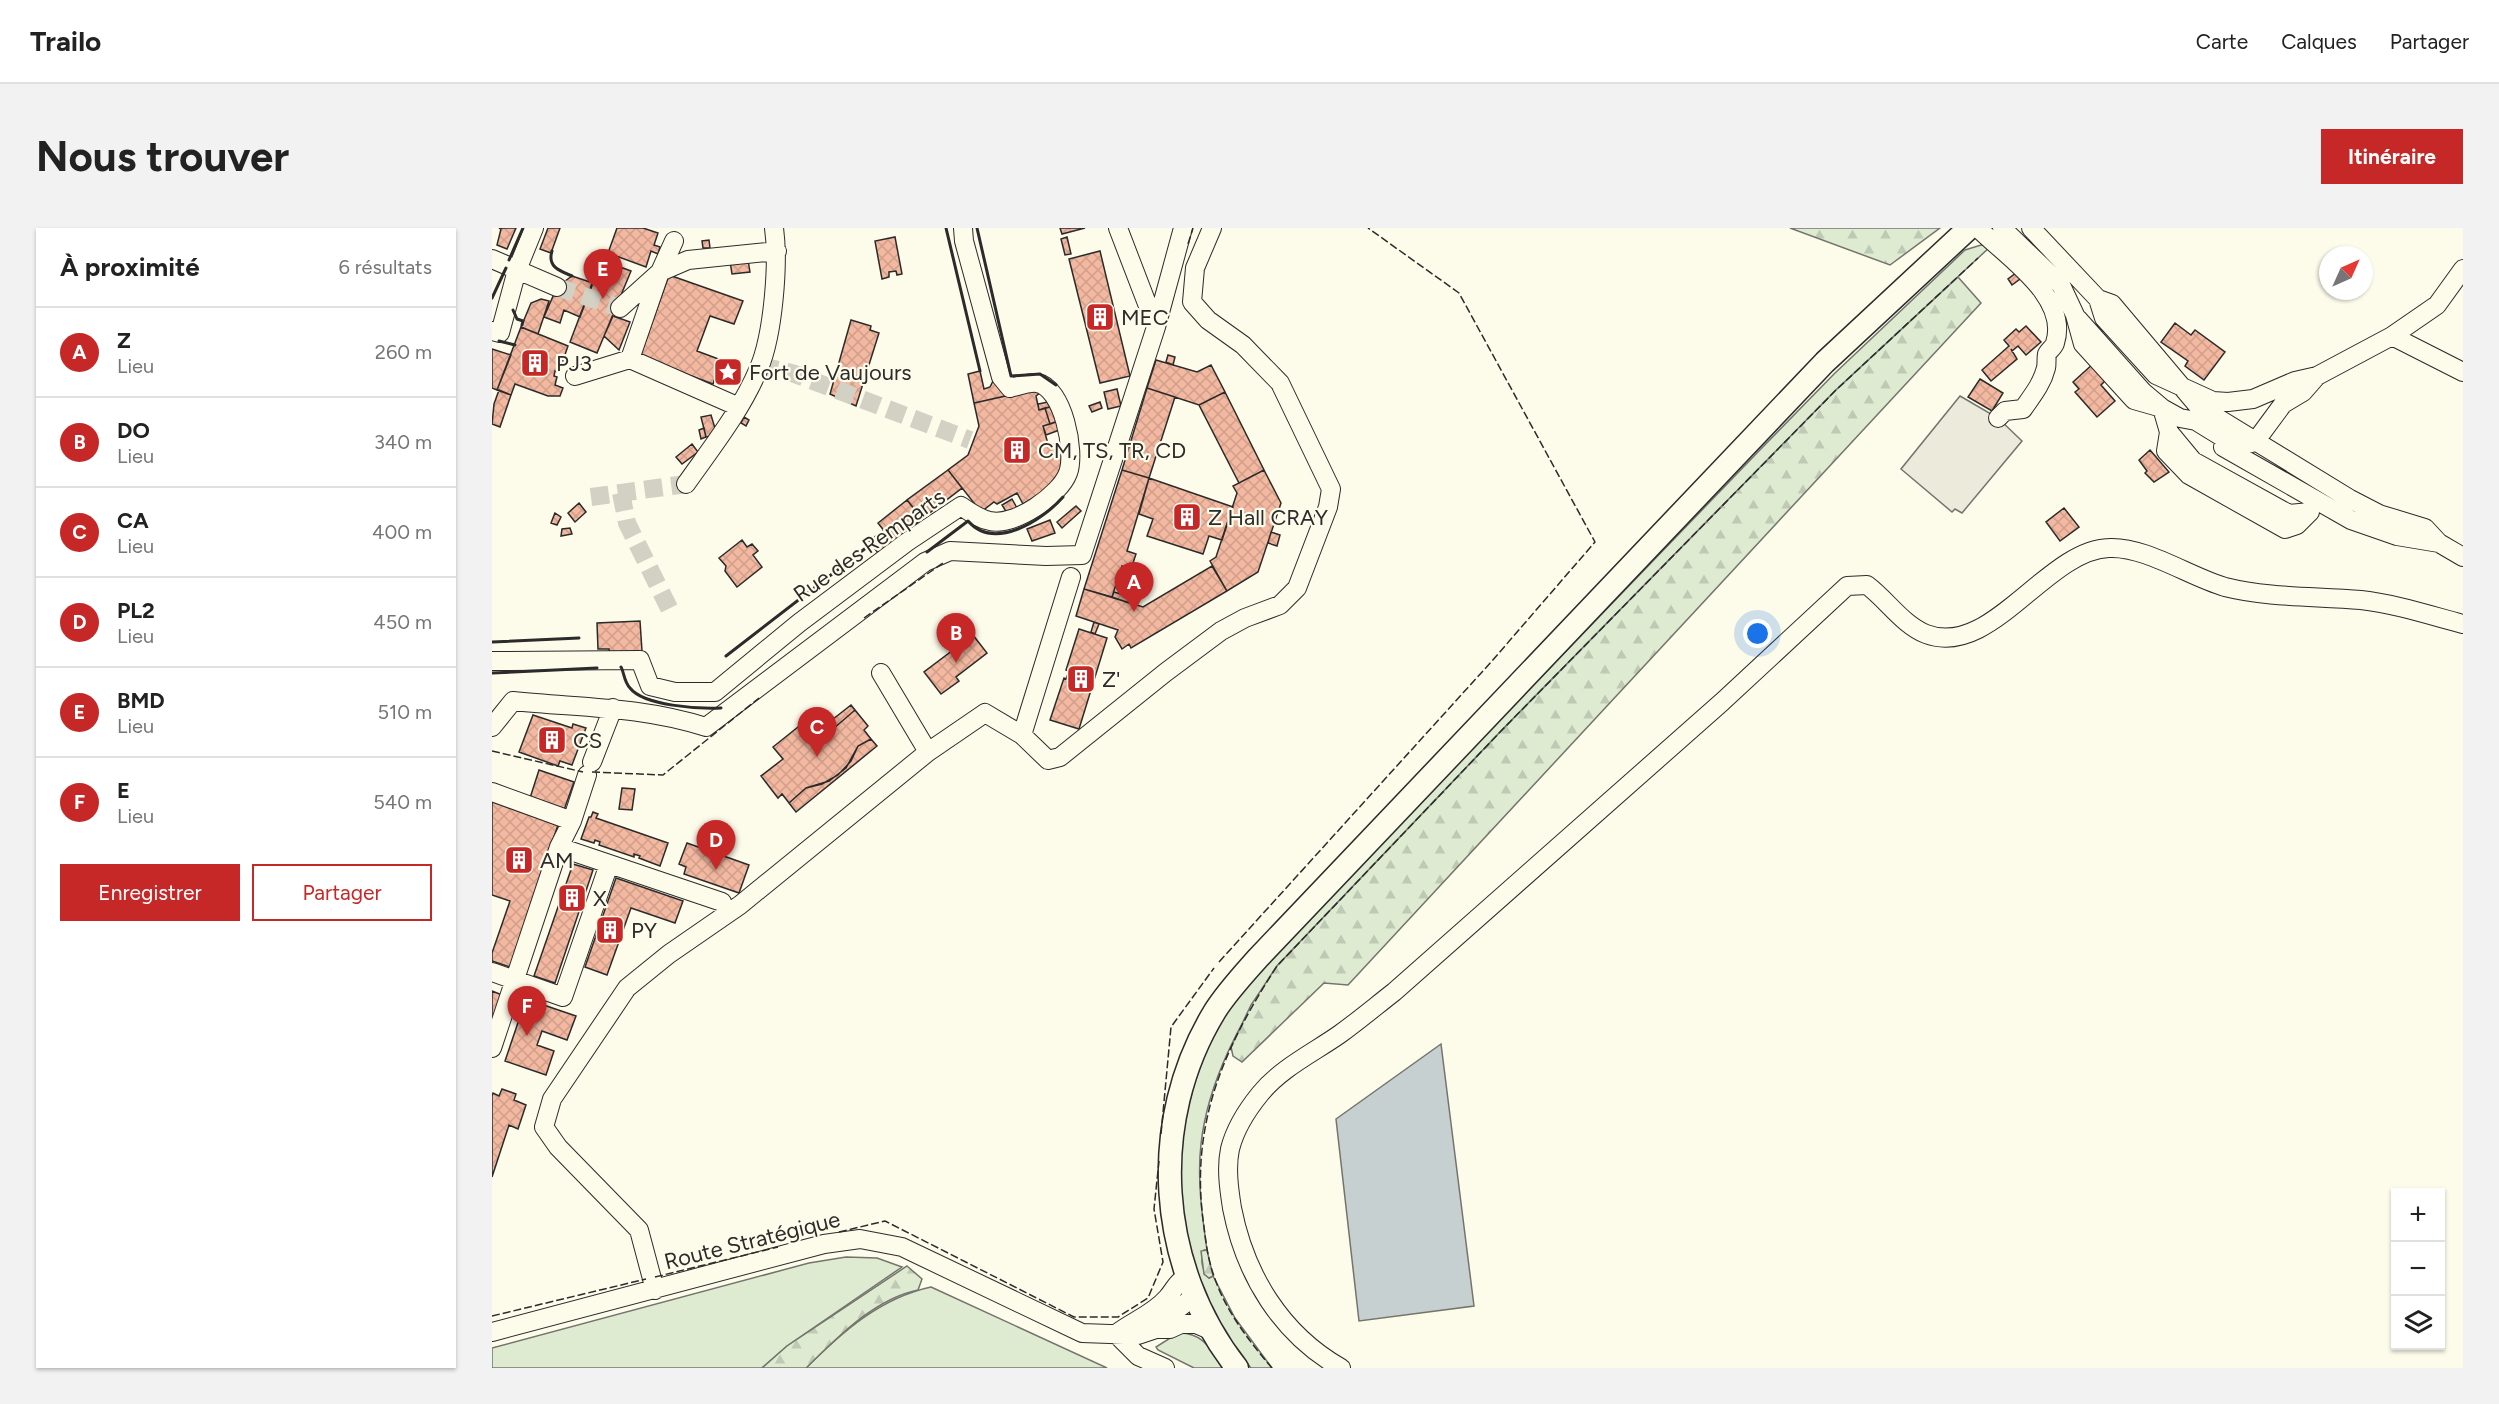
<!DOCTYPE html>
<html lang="fr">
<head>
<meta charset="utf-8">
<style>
  :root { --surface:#fff; --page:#f2f2f2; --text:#222; --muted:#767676; --line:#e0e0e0; --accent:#c62828 }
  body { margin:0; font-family:Figtree,sans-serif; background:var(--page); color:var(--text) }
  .controls { position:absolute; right:18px; bottom:18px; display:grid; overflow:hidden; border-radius:0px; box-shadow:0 2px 4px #0004 }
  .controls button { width:54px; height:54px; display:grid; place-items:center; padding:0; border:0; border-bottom:2px solid var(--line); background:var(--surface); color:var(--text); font:30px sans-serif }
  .compass { position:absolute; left:1827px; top:18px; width:54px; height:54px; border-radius:50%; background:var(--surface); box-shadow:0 2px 4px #0004; rotate:45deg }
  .you { position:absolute; left:1266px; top:406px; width:21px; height:21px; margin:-15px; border:4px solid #fff; border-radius:50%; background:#1a73e8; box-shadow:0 0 0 9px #1a73e833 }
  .badge { display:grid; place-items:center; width:39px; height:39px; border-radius:50%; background:var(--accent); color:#fff; font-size:20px; font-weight:700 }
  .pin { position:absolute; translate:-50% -50px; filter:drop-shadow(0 2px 3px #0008) }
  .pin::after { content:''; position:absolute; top:32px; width:21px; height:18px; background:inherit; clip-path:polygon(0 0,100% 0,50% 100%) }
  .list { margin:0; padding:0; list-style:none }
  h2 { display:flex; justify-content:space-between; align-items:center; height:78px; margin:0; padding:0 24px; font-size:26px }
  h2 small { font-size:20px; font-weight:400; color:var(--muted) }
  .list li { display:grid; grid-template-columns:39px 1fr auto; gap:18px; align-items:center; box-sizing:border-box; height:90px; padding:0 24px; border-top:2px solid var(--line) }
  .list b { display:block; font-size:22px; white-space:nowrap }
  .list p { margin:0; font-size:20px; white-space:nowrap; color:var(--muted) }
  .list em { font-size:20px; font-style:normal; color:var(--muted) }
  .actions { display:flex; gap:12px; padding:18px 24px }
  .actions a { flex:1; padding:14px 0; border:2px solid var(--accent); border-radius:0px; text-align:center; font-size:21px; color:var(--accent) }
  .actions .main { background:var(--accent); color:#fff }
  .icon { flex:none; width:33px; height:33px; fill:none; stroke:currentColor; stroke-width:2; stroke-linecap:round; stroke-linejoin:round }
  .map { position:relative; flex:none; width:1971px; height:1140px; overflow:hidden; border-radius:0px }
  header { display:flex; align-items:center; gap:36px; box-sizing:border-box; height:84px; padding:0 30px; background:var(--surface); border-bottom:2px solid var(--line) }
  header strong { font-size:28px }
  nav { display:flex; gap:33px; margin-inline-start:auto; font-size:21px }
  .intro { display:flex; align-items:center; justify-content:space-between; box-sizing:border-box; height:144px; padding:0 36px }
  h1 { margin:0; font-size:42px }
  .button { padding:15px 27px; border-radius:0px; background:var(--accent); color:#fff; font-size:21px; font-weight:700 }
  main { display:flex; gap:36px; padding:0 36px }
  aside { flex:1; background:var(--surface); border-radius:0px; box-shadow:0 2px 4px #0004 }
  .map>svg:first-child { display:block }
  .grass { fill:#deebd1; stroke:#74746e; stroke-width:1.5 }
  .forest { fill:url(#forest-firs); stroke:#74746e; stroke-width:1.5 }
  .parking { fill:#eceadb; stroke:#74746e; stroke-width:1.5 }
  .water { fill:#c7d0d0; stroke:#74746e; stroke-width:1.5 }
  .building { fill:url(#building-cross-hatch); stroke:#2b2b2b; stroke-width:1.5 }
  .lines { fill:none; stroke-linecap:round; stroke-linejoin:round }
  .minor-tunnel { stroke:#d3d1c4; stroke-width:18; stroke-dasharray:18 9; stroke-linecap:butt }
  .minor-casing { stroke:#2b2b2b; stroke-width:20 }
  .major-casing { stroke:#2b2b2b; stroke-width:25 }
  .minor { stroke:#fdfbea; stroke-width:18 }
  .major { stroke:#fdfbea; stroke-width:22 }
  .fence { stroke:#2b2b2b; stroke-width:1.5; stroke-dasharray:8 3; stroke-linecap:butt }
  .wall { stroke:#2b2b2b; stroke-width:3 }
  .labels { text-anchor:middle; stroke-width:4.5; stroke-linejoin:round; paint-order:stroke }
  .poi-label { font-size:22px; fill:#2b2b2b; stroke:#fdfbea; text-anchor:start }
  .street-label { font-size:22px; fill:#2b2b2b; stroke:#fdfbea }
</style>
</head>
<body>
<header>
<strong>Trailo</strong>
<nav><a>Carte</a><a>Calques</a><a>Partager</a></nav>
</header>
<div class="intro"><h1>Nous trouver</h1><a class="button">Itinéraire</a></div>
<main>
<aside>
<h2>À proximité<small>6 résultats</small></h2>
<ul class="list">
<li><span class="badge">A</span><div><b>Z</b><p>Lieu</p></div><em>260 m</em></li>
<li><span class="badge">B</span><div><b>DO</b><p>Lieu</p></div><em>340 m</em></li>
<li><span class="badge">C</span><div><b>CA</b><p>Lieu</p></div><em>400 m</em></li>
<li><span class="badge">D</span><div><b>PL2</b><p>Lieu</p></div><em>450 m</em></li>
<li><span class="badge">E</span><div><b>BMD</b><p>Lieu</p></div><em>510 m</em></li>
<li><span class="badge">F</span><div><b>E</b><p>Lieu</p></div><em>540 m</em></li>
</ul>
<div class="actions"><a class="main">Enregistrer</a><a>Partager</a></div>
</aside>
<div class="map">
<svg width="1971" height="1140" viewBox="0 0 1971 1140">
  <defs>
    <pattern id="forest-firs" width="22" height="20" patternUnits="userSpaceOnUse" patternTransform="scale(1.5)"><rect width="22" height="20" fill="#deebd1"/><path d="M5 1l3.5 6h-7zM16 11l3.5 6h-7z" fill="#bfcab4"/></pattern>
    <pattern id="building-cross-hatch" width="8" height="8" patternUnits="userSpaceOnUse" patternTransform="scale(1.5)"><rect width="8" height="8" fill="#f2b8a0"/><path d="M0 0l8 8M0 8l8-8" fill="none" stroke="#d09e8a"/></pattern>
  </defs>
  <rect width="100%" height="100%" fill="#fdfbea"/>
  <!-- grass -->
  <path class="grass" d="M1489,17L1499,18L1344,162L1010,502L785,738C750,791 716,852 709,916C705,951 710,987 715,1022H712C708,1034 710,1040 717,1050L721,1048L743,1090L780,1140H759C679,1044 669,922 720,809C728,790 743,773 754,755L1264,226L1342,146L1473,22Z
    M354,1029L385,1030L410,1039L295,1118L270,1140H0V1120L317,1035Z
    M439,1059L615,1140H314C350,1104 388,1070 439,1059Z
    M686,1105C711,1104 719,1122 732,1140H702L666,1122L664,1119Z"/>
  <!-- forest -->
  <path class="forest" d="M1298,0H1448L1398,37Z
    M1466,49L1489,75L856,757L832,755L750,834L741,828L739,819L759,777L785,738L1010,502L1344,162Z
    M715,1022L721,1048L717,1050L712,1046L709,1023Z
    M415,1038L430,1051L426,1062C382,1071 345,1110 314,1140H270L295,1118Z"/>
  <!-- parking -->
  <path class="parking" d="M1468,168L1506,190L1530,213L1470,285L1463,281L1460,284L1409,241Z"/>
  <!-- water -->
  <path class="water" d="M949,816L982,1078L867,1093L844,891Z"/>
  <!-- building -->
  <path class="building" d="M7,0H24L15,21L5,17L9,1Z
    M56,0H68L59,25L48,21Z
    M125,0H151L166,5L162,17L168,19L166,26L159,23L154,39L116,25Z
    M568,0H593L570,6Z
    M403,9L410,46L405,47L404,43L397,44V49L390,51L383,13Z
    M575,9L579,26L573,27L569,11Z
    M217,12L218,20H211L210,13Z
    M608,23L638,148L608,155L577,31Z
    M109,32L139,43L105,125L78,114Z
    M256,32L258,44L240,46L238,33Z
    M1528,42L1532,48L1520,57L1516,51Z
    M177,47L251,73L242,96L218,88L205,123L229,132L221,156L148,129Z
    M80,48L101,55L88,89L72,82L68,95L52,89L65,59Z
    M49,71L57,73L46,106L29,99L39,75Z
    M121,88L138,94L127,122L112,108Z
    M359,92L379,98L378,102L387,105L364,178L338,166Z
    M1683,95L1699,107L1703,102L1733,124L1712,152L1693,138L1696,133L1669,114Z
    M1534,98L1549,114L1534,127L1526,118L1520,123L1519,121L1525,131L1499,153L1490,142L1517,118L1512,112L1524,101L1527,104Z
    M29,99L76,118L67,144L63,143L62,148L65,149L63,157L71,160L68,168H56L23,156L19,167L5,162Z
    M0,121L19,127L5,162L0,160Z
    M676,127L683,129L681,137L674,134Z
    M664,132L705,144L719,137L733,164L707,177L655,160Z
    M1602,135L1616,150L1609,157L1623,173L1605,189L1583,164L1587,161L1581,154Z
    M488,143L492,161L498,159L502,151L511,157L514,168L482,175L476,146Z
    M275,144L281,147L279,152L273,149Z
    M1488,151L1511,165L1500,183L1476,169Z
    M655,160L683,169L657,250L630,242Z
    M544,161L549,164L544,168L547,182L553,180L558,196L551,198L556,216L573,217L572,234L560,260L531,276L525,265L505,276L502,274L489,284L456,242L476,227L487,198L482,175Z
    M625,161L629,178L616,181L612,164Z
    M7,162L19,167L8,199L0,196L2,176Z
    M733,164L772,242L747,255L707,177Z
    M561,173L562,178L547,182L546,176Z
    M608,174L610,180L600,184L597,178Z
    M562,178L567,193L558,196L553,180Z
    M219,187L225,207L214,209L209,189Z
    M252,189L257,192L254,198L249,195Z
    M567,193L570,201L554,207L551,198Z
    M212,200L214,209L209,211L207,202Z
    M200,216L206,224L190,236L184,229Z
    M1658,222L1677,244L1662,254L1653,245L1655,243L1647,232Z
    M456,242L470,260L435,287L428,279L424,283L415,272Z
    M630,242L657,250L635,323L644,326L639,341L630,338L620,369L592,361Z
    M772,242L789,275L766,344L735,363L718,333L724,329L745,265L741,258Z
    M657,250L741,279L730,312L717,308L711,326L655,308L661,291L647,286Z
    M520,271L525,280L515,285L510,277Z
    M415,272L430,291L401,314L386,295Z
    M87,275L94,284L83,294L76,285Z
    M584,278L589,283L570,300L565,294Z
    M1572,280L1587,299L1568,313L1554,294Z
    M63,285L69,289L65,297L59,295Z
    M558,292L563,305L540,313L535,301Z
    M78,300L80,306L69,308L70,301Z
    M392,302L401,314L386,325L377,313Z
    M779,304L788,307L785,318L776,315Z
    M250,312L255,319L260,316L266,323L261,327L270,339L245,359L233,343L234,338L227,330Z
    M720,338L735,363L639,420L637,416L630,421L623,409L626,402L584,388L592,361L651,379Z
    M622,364L645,371L643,377L620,369Z
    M148,393L150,423L117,425V421H106L105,395Z
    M602,394L607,396L603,406L599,404Z
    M587,401L615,410L587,501L558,492L572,450L574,451L577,443L574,442Z
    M481,407L495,425L464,449L467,453L449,466L432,444Z
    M359,477L363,482L341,501L336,495Z
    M363,482L376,498L372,502L379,511L366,518L354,540L337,553L314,560L297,575L290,566L286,570L269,548L291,531L281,519L326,483L341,501Z
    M41,487L80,500L81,496L94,500L80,537L68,533L66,538L27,524Z
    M379,511L385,518L304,584L297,575L314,560L330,556L346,547L359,533L366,518Z
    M47,542L82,554L72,582L38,570Z
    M130,560L143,561L140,582L127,581Z
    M0,573L66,597L18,739L0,733V725L18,673L0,667Z
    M101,584L106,586L104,590L176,615L168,638L147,630L148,628L142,626V629L107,617L108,614L103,612L102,615L89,611L97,589H99Z
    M195,615L257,637L247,665L192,646L194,639L187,636Z
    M81,636L101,642L63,755L42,748Z
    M124,650L191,673L183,695L139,680L115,747L93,739Z
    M0,763L10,767L0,797Z
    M34,771L84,788L75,812L50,803L45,817L62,823L54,847L13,833Z
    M10,861L24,866L22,872L34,877L26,901L17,897L0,949V868L1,865L7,868Z"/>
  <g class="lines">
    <!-- minor-tunnel -->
    <path class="minor-tunnel" d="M65,59L128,80
      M268,138L300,145L478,212
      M129,265L135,295L178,382
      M99,269L194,256"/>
    <!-- minor casing -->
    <g class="minor-casing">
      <path id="minor" d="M1486,0C1512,27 1578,68 1563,115C1562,119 1557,122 1555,126C1554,131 1555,136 1554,140C1550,156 1540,168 1531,181L1513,183L1506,190
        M1510,0L1569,57L1583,87L1591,116L1642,172L1670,180L1688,190L1704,193L1730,209L1753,217L1763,214L1791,176L1811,164L1825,148
        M1539,0L1606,71L1620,76L1706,178L1858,271L1887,286L1933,300L1947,315L1971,329
        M182,13L168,44L138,131L247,179
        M0,31L65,59
        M1606,71L1612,90L1664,147L1721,173L1736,174L1761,171L1803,153L1825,148L1900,108L1945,77L1971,41
        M128,80L168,44L196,32L285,23
        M1586,91L1651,164L1670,180L1677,204L1701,233L1797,286L1818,284
        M664,99L691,0
        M0,103L8,105L25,42L42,0
        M1900,108L1971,144
        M83,148L138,131
        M1677,204L1674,223L1697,247L1793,301L1805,297L1818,284
        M1731,219L1859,292L1905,308L1947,315
        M194,256C220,219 249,183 267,140C281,107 287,36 282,0
        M0,433L148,432L158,458L183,464H223L307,395L415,314L469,278C478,284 487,291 498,293C522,299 568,267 576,245C584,224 571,159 545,155C538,154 526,158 518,160L509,149L472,13L471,0
        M389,445L436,524
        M0,499L21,473C88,480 147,478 214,499L433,334L458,323L554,328L590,327L664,99L626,0
        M530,507L579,349
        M100,534L121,480
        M0,564L80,593
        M67,619L230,674
        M0,744L71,769L117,636
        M0,820L67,619L80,593L95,547
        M163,1062L147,1002L66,919L52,899L60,871L135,760L177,726L248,677L436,524L493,485L530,507L556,532L568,529L674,444L729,403L753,390L788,377L805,360L836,279L839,261L788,155L751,117L716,92L700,74L703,40L720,0
        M664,1101C674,1086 690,1081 702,1067
        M0,1104L332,1016L368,1011L410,1019L590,1105L646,1107L664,1101H678L689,1096H704L718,1102
        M624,1106C641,1093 661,1086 675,1070C683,1061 684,1054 695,1049
        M624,1106L646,1128L673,1140
        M849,1140C789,1106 753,1047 740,980C737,961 734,940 738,921C743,901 755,882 768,866C789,840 821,825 848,806C866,793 884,778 902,764L1230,474L1355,358L1375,357C1395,372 1411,397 1434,406C1499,431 1554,322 1617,320C1653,318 1698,349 1733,359C1777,370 1824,368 1869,372C1904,376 1937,387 1971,396"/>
    </g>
    <!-- major casing -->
    <g class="major-casing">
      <path id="major" d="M745,1140C665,1038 655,894 723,783C735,764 751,747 766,730L1333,134L1477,0"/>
    </g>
    <!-- minor -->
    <use href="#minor" class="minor"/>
    <!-- major -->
    <use href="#major" class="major"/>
    <!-- fence -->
    <path class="fence" d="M696,16L701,0
      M372,390L451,335
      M0,523L91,544
      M100,544L171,547L267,470
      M727,734L1000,433L1103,314L967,65L876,0
      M669,906L679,799L722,740
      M347,1004L393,993L582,1089H626L656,1070L671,1034L662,981L667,933
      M163,1049L286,1019
      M0,1088L154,1051
      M780,1140C757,1113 733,1082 722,1048C716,1032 714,1015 712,999C697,898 731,821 785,738L1010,502L1344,162L1486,30"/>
    <!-- wall -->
    <path class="wall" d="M454,0L488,143
      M485,0L519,148L548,146L564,157
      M60,23C55,39 68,43 80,48
      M17,32L31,0
      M0,70L14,40
      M21,82L25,91L31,93L30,97
      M7,113L23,117
      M435,324L476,293C502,323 550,293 571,269
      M0,414L87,410
      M234,428L379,316
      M129,439C132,444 132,454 138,460C152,478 207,481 229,480
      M0,445L105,440"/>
  </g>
  <!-- icons -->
  <defs>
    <g id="building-square" transform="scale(1.5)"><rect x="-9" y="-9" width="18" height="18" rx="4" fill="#c62828" stroke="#fdfbea"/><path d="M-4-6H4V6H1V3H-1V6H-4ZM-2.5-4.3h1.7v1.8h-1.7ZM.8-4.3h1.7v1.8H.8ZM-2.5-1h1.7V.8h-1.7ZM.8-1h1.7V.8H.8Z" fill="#fff"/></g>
    <g id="sight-square" transform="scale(1.5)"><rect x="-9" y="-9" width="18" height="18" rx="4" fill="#c62828" stroke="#fdfbea"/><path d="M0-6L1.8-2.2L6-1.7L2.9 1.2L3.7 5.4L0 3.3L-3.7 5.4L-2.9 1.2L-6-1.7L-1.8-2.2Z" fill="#fff"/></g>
  </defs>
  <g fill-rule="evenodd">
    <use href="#building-square" x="608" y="89"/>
    <use href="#building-square" x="43" y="135"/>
    <use href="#sight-square" x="236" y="144"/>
    <use href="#building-square" x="525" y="222"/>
    <use href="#building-square" x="695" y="289"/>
    <use href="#building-square" x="589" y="451"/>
    <use href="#building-square" x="60" y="512"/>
    <use href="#building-square" x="27" y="632"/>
    <use href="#building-square" x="80" y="670"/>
    <use href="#building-square" x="118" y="702"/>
  </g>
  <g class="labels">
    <!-- poi labels -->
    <g class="poi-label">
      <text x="629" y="97">MEC</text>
      <text x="64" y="143">PJ3</text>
      <text x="257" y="152">Fort de Vaujours</text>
      <text x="546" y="230">CM, TS, TR, CD</text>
      <text x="716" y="297">Z Hall CRAY</text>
      <text x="610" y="459">Z'</text>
      <text x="81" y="520">CS</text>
      <text x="48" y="640">AM</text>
      <text x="101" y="678">X</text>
      <text x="139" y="710">PY</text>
    </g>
    <!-- street labels -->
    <g class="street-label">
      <text transform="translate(377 317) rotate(-35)" y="8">Rue des Remparts</text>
      <text transform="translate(260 1012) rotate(-14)" y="8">Route Stratégique</text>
    </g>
  </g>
</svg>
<div class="controls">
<button>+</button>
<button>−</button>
<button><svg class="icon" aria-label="layers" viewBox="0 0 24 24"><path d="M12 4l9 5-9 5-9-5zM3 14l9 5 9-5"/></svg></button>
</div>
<svg class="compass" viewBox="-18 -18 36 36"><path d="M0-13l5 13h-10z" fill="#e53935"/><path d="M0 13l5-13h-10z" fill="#767676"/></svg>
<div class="you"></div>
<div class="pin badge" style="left:642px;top:384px">A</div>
<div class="pin badge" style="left:464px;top:435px">B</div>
<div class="pin badge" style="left:325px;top:529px">C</div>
<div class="pin badge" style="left:224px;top:642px">D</div>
<div class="pin badge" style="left:111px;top:71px">E</div>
<div class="pin badge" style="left:35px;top:808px">F</div>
</div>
</main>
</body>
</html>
